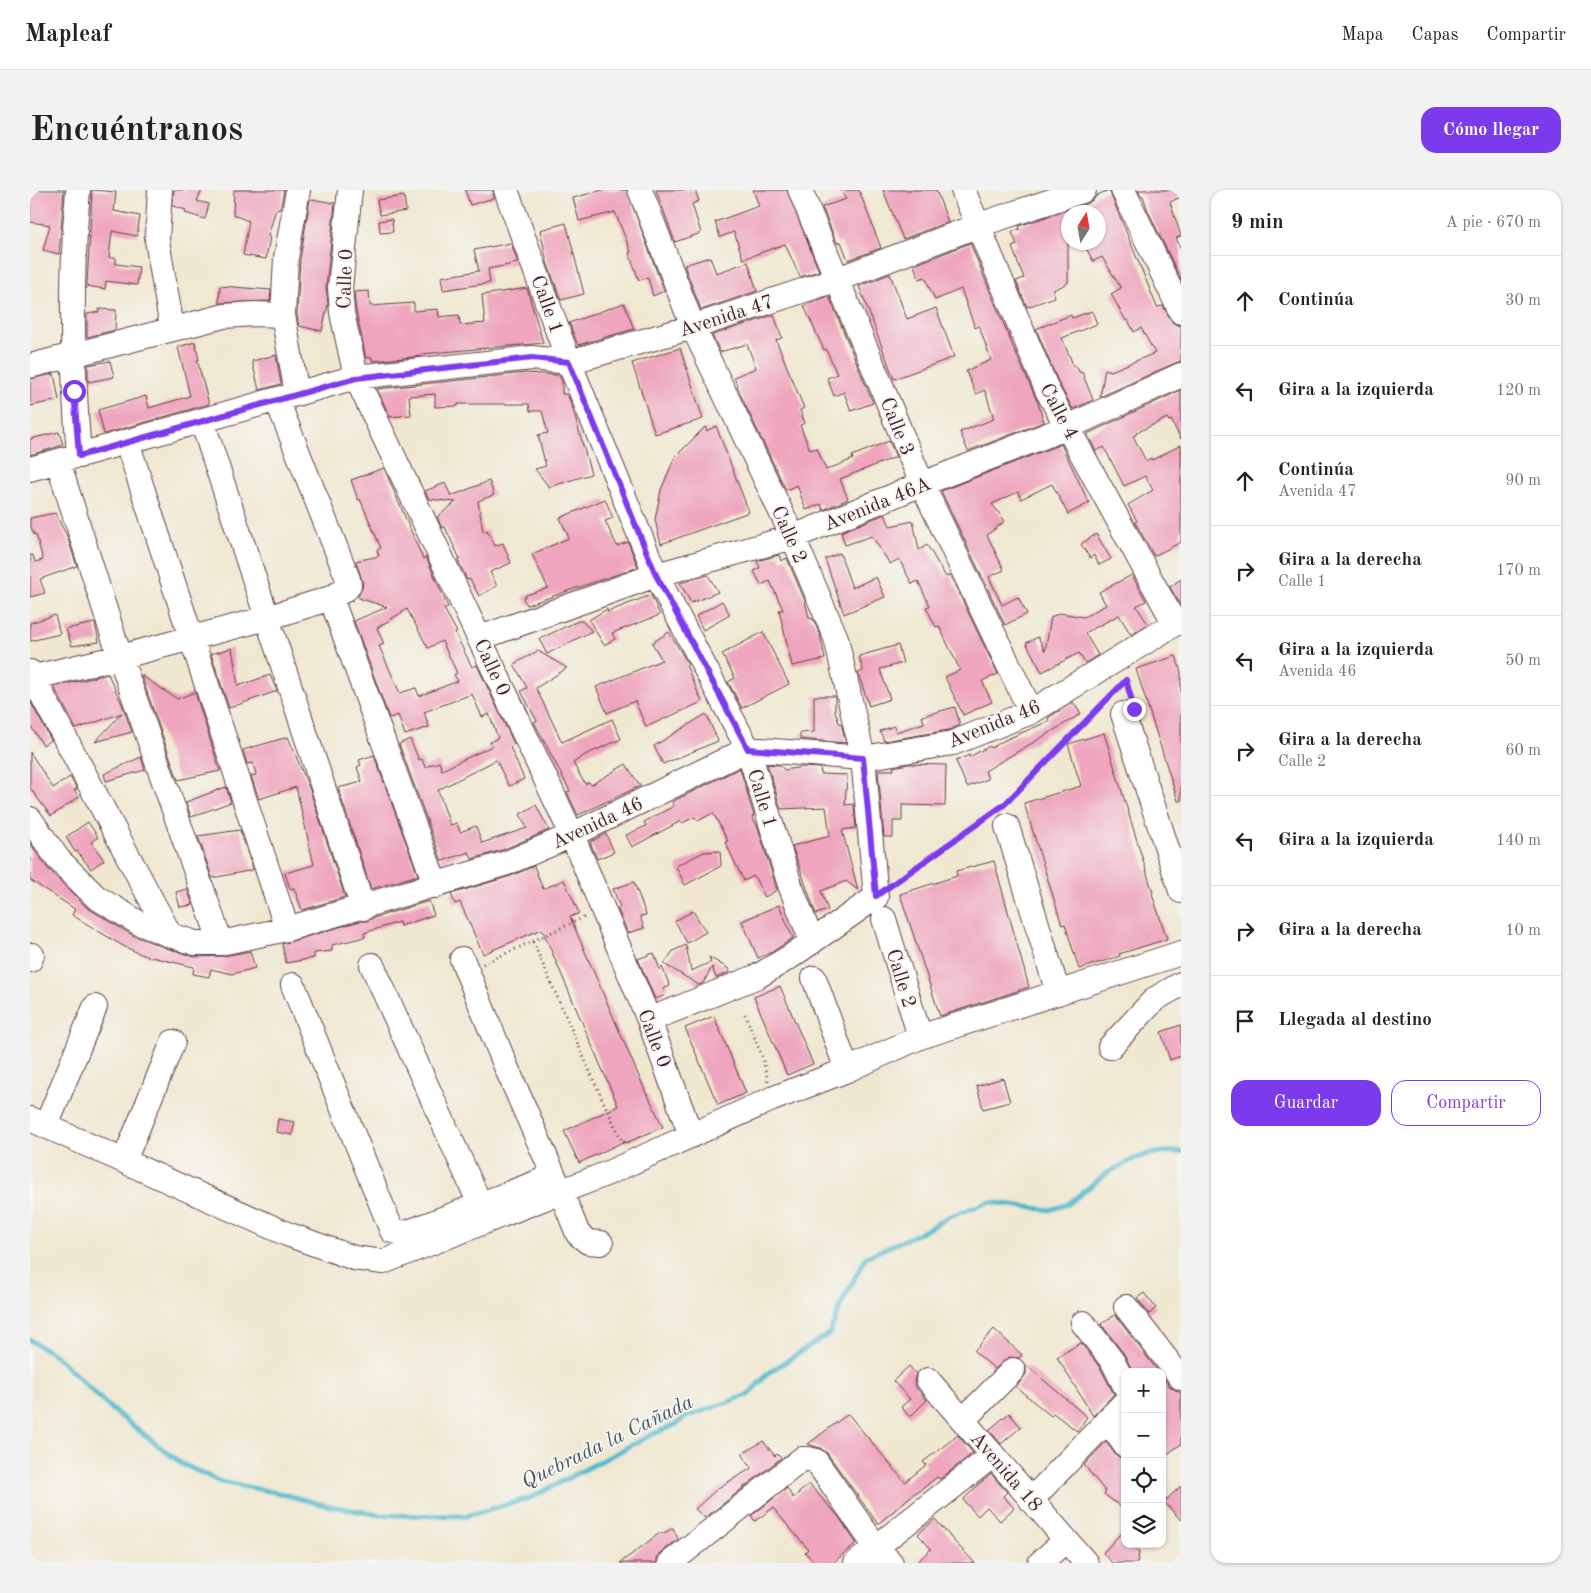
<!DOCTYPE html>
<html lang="es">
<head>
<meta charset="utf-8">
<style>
  :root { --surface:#fff; --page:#f2f2f2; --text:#222; --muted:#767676; --line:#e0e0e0; --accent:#7c3aed }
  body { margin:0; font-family:"Old Standard TT",serif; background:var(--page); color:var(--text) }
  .controls { position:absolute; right:15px; bottom:15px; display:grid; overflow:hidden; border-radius:10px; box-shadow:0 1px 4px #0004 }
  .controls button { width:45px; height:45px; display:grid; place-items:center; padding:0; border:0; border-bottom:1px solid var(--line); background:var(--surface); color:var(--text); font:25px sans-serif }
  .compass { position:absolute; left:1031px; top:15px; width:45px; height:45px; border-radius:50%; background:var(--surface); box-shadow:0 1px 4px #0004; rotate:11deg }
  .stop { position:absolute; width:15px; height:15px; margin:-11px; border:4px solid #7c3aed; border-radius:50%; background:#fff }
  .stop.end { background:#7c3aed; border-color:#fff; box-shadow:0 1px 5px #0008 }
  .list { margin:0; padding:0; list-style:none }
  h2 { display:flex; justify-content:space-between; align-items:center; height:65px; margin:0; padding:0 20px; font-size:21px }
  h2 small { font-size:16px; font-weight:400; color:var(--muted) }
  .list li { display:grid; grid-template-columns:32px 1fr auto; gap:15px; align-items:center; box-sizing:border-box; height:90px; padding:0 20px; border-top:1px solid var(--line) }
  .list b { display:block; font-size:19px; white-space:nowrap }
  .list p { margin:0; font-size:16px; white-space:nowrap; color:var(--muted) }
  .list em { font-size:16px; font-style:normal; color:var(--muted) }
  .actions { display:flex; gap:10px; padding:15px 20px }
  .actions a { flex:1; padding:11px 0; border:1px solid var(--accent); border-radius:15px; text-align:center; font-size:18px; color:var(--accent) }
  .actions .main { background:var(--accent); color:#fff }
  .icon { flex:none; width:28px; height:28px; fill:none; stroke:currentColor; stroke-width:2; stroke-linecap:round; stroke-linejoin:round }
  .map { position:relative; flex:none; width:1151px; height:1373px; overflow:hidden; border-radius:15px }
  header { display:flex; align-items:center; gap:30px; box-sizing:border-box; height:70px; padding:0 25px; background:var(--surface); border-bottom:1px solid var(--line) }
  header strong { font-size:24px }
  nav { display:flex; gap:28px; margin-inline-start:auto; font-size:18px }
  .intro { display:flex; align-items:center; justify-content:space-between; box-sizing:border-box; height:120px; padding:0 30px }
  h1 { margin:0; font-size:35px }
  .button { padding:12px 22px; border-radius:15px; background:var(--accent); color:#fff; font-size:18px; font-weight:700 }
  main { display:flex; gap:30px; padding:0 30px }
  aside { flex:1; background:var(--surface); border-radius:15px; box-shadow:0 1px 4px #0004 }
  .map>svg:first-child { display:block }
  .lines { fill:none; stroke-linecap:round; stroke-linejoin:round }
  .stream { stroke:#4db7ca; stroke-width:5 }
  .building { fill:#eea5bd; fill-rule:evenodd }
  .minor-casing { stroke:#633d44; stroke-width:26 }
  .path { stroke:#633d44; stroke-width:3; stroke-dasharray:1 4; stroke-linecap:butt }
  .minor { stroke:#fff; stroke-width:24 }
  .route { stroke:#7c3aed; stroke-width:6 }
  .labels { text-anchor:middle; stroke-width:4; stroke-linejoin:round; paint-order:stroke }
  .street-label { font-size:20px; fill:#4a1f2b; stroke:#f6f6f2 }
  .water-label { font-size:21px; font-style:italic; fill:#4b5463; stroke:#f6f6f2 }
</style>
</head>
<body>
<header>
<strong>Mapleaf</strong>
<nav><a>Mapa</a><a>Capas</a><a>Compartir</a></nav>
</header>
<div class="intro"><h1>Encuéntranos</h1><a class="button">Cómo llegar</a></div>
<main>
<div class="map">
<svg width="1151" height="1373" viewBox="0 0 1151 1373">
  <rect width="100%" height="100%" fill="#f6f6f2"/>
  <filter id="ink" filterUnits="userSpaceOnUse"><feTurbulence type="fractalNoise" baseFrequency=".02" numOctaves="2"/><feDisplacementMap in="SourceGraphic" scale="10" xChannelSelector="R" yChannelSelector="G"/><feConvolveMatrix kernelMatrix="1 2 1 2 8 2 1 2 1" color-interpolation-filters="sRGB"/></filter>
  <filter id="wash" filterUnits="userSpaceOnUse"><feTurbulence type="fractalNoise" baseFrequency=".0096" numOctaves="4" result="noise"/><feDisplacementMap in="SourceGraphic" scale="20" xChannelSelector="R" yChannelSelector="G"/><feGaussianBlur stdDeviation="1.12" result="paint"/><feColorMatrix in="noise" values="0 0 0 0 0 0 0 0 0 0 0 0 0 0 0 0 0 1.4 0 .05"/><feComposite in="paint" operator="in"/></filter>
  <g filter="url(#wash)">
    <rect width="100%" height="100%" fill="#efe7d0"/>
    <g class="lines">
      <!-- stream -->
      <path class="stream" d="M0,1150L26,1166L79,1217L152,1274L191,1292L249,1303L290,1314L349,1325L436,1326L500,1308L623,1244L647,1234L653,1228L718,1205L738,1183L800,1143L812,1112L836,1067L894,1041L918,1027L959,1012L1020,1020L1038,1014L1077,983L1104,969L1119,964L1133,962H1151"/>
    </g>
    <g id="blocks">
      <!-- building -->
      <path class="building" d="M3,0H34L29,64L13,60L20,35L0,32V15Z
        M62,0L86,2L84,21L110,26L107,46L82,41L79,68H86V74L109,77L107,95L76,91L75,99L57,96Z
        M144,0H172L167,11L179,14L175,29L155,23L156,20L143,16Z
        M204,0H254L250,20L246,19L238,46L240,47L236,69L213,65L219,31L203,25Z
        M435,0H463L464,8L440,15Z
        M573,0H597L634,101L623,106L618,88L609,90L599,63L601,62L585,22L549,31L543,8Z
        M626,0H665L669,11L662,14L671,43L645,52Z
        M723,0H757L789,81L770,87L755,54L713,69L704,42L690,47L685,32L729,16Z
        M810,0H829L851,58L818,70L811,52L807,53L792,17L816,9Z
        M853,0H906L918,32L873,49Z
        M1079,0L1127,117L1133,116L1143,133L1151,136V171L1145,173L1070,207L1075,179L1081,181L1125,163L1111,138L1104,142L1098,130L1096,131L1081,104L1091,98L1072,67L1063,71L1053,52H1068V22H1038V93L1023,100L1025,107L997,117L986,91L994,88L982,57L987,55L982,42L990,39L989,36L1058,13L1064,9L1067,5Z
        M1108,0H1151V7L1140,12L1151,46L1146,48L1151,59V90L1118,21L1113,6H1111Z
        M374,6L376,21L350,25L347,10Z
        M280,9L305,13L296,97L298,114L292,141L269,136L267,124L270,70Z
        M362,29L363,42L350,43L349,31Z
        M536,33L554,104L531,110L517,72L510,40Z
        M481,53L488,73L458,79L460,93L413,100L411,87L449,81L444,60Z
        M940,53L984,159L1008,213L1014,232L938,261L930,242L964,229L955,200L946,204L936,181L961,170L949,136L945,138L931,99L905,110L895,87L889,89L884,75Z
        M680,67L686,83L718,72L727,101L671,120L654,75Z
        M860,84L877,129L906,118L924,167L864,189L829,96Z
        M190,96L241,100L240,111L189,113Z
        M497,98L513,153L391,164L392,166L342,171V167L336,168L326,121L324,102L339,101L340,116L384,113V121L408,119L409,127L429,125L430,135L455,133L452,105Z
        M799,106L843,213L821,221L814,202L804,206L797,188L807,184L796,159L794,160L774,116Z
        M594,113L604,139L548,155L539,133Z
        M69,119L86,120L85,140L57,147V124L69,122Z
        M1062,121L1067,134L1032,148L1044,177L1046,176L1050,183L1052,182L1063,210L1043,219L1029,194L1006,139L1041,125L1042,128Z
        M744,125L752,148L746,150L774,218L770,220L775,233L770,235L780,260L787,258L796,280L823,269L822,266L859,251L866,267L810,289L818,309L793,320L791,314L776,320L767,295L756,300L711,206L704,187L726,178L717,154L690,162L682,145Z
        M165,152L169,170H167L179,214L74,244L68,220L116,206L119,218L160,206L148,157Z
        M650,158L673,229L625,244L602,173Z
        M246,165L251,194L229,200L222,171Z
        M80,171L84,187L58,192V175Z
        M495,183L529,185L532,192V204H537L542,216L561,284L519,297L505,279L516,276L508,245L518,243L512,221H500L499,214H428V216L405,217V204L379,206L381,225L360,227L347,199Z
        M24,184L29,210L0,216V189Z
        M1151,200V249L1141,230L1139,231L1137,228L1106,243V245L1103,246L1116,271L1121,268L1122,270L1151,255V352L1124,366L1105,332L1107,331L1098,315L1123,300L1115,286L1094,296L1074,257L1066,261L1057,244Z
        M686,236L719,322L631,354L625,330L631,300L645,267L675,237L677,241Z
        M29,242L33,255L0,265V249Z
        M1031,254L1059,313L1038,324L1022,294L991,309L988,302L962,314L975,331L957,345L974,380L959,387L972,415L988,407L997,424L975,435L911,301Z
        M354,278L393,369L396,367L418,417L414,419L427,442L425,443L442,477L447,475L484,554L480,557L494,589L479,596L466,570L408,600L420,635L427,633L430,642L446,636L452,653L497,638L490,624L506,615L519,640L472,660L442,669L439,662L412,671L369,554L380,549L389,570L392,569L395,577L409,572L412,580L462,556L460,552L468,548L459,524L452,527L442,504L394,522L399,537L375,545L368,525L359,528L324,431L357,417L329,408L328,406L332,399L333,393L326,371L349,366L347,360L351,358L330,309L328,310L321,290ZM377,419L398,458L412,451L427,483L424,485L428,491L389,506L386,498L370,503L349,456L354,454L347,438Z
        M459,291L464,305L448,311L453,342L457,340L465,356L473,353L481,373L460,382L467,396L449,406L440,389L437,390L428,370L430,369L415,337L412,338L407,327L426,312L399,309L395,301L415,293L421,306Z
        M575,309L583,328L575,331L587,356L598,352L608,377L497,415L493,409L496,405L518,398L502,364L539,348L530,328Z
        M25,323L37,346L47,376L10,389L15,403L0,407V365H3L5,372L13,370L6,344L4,345L0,334V328Z
        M855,324L860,336L883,331L889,360L897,355L916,387L920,385L968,484L952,491L962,512L933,525L915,487L930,480L909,436L906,437L896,417L900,416L888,391L882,394L869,369L860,374L842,346L815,355L811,342Z
        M1066,344L1081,369L1069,375L1064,365L1060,368L1051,354Z
        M810,363L822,398L846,387L855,407L814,424L795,369Z
        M749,365L751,371L757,368L775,411L779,428L783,429L790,444L795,469L762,476L749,420H753L740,391L731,395L724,381L730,378L727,371Z
        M678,385L688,402L661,413L650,393Z
        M1102,385L1116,411L1106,416L1118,434L1101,445L1089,425L1055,443L1068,465L1055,473L1049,463L1012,482L996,453L1008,447L1015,461L1021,427L1030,423L1054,427L1076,415L1069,402Z
        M1151,389V416L1140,397Z
        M621,405L630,425L582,443L585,449L574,455L559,430L577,419V422Z
        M692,411L700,425L673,440L666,426Z
        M25,425L30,444L0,451V433Z
        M548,431H552L562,441L517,464L509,449Z
        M65,433L69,452L42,456L36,439Z
        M639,442L658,474L656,475L672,512L616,537L605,511L577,523L566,497L632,470L622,453Z
        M733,442L759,494L712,518L698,492L705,488L692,464Z
        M868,455L873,473L850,479L860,509L839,516L828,483L833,481L829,466Z
        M202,458L208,496L240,485L247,501L199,518L181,464Z
        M508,461L537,478L506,498L532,552L582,529L591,549L555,565L543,573L555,594L559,592L561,595L596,574L610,596L548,625L537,602L540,601L504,532L507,531L491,501L497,498L484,474Z
        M1146,466L1151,482V611H1148L1106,479Z
        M78,484L92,514L102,542L65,552L92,523L46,539L24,497Z
        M111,485L147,509L165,502L190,581L148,590Z
        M784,506H805V521L809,533H811L816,553L770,549V543L784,542Z
        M0,511L21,550L13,555L0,535Z
        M1043,512L1051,524L955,581L958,589L937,597L926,571L939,565V567L960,556L961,558L975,550L1019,531L1018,528Z
        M925,517L930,535L919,540L854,551L850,541L864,536L866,542L894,533L892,526Z
        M676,524L688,551L633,574L624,556Z
        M1074,543L1123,703L1122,704L1137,749L1089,764L1090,766L1049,779L1035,734L1032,735L994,613L1051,596L1038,554Z
        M258,547L280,600L315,707L272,720L264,698L260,699L255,683L284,675L266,597L229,609L221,586L226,585L223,573L217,574L213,560Z
        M0,562L23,598L40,587L47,599L44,600L49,607L21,626L0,598Z
        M344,565L388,685L341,699L308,598L332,592L327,577L331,575L329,570Z
        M111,567L115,580L76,591L74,584Z
        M737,574L750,575L754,580L773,577L790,578L791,584L817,585L815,615L824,614L826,638L812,640L828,700L816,691L791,701L798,720L786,724L762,656L800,646L796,617L751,619Z
        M878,574L916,575L915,616L872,615V631H863V647H854L848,580H864L863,577Z
        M710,578L724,626L722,627L728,637L747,700L735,707L724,686L714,691L695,652L698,651L683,623L668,631L665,627L652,633L651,631L602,657L596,645L616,636L614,632L644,616L642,612Z
        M196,597L201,612L161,627L156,612Z
        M58,632L68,647L61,652L74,670L61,679L47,661L45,662L36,647Z
        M210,640L223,680L182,688L168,646Z
        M576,644L584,662L567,669L560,652Z
        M0,653L18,679L56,717L102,745L136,758L165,767L194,766L220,761L225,778L202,784L181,779L179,787L163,784L164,777L113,765L93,756L42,725L45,719L0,690Z
        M690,661L691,676L655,695L646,676L674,662Z
        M964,671L999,797L910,826L870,704L927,686L926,681Z
        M504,676L513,699L534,690L549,723L540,727L617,905H618L633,937L596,953L595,951L549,973L534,941L588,916L512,739L453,764L430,712L425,714L421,704L481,686Z
        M604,692L616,725L610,726L614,738L598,743L587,718L590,717L583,699Z
        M157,699L163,715L150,717L146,702Z
        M399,711L404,725L370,736L369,732L334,743L335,747L302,755V761L284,763V768L256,773L252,754L330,731H337L343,728Z
        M749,715L763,748L742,762L728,768L712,731Z
        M663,721L676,742L657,753L645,731Z
        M656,755L661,781L681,772L679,767L699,779L700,782L686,788L682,777L673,793L669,795L634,774L643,761Z
        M624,763L630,780L632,777L640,796L633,799L635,805L625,809L608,769Z
        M750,796L783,874L757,885L724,807Z
        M684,826L716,903L688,915L655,838Z
        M1151,835V866L1140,870L1131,842Z
        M973,888L980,912L953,919L947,896Z
        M248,929L265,932L262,945L246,942Z
        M1114,1103L1126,1118L1119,1124L1107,1108Z
        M1085,1125L1127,1180L1125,1182H1103L1094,1164L1071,1134Z
        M964,1139L992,1165L989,1168L979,1167L965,1179L944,1161Z
        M1051,1153L1071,1179L1084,1204L1063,1226L1027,1167Z
        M996,1175L1057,1227L1047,1241L1023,1223L1021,1226L986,1197L996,1184Z
        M879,1176L886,1184L884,1192L887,1199L897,1210L880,1227L871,1217L880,1209L863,1191Z
        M1132,1186L1140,1197L1151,1203V1254L1132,1268Z
        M979,1223L991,1237L971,1254L959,1240Z
        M818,1224L875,1292L896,1275L893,1272L928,1245L943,1263L910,1289L907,1287L887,1303L886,1302L848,1334L797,1263L790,1258L778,1254Z
        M733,1251L745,1266L747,1264L751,1268L675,1328L665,1319L688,1298L722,1278L712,1264Z
        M1076,1252L1084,1263L1089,1267L1095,1268V1320L1074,1304L1076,1302L1054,1275Z
        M961,1284L977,1302L973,1306L984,1318L970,1331L957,1317L948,1326L933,1310L948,1295Z
        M779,1294L809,1327L826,1353L803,1373H785L775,1362L778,1359L743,1318L725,1331L721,1326L757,1298L763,1308Z
        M1151,1296V1330L1134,1312Z
        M905,1329L924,1351L945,1373H886L901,1359L888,1344Z
        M643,1338L648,1349L631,1363L627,1367V1373H590L631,1342L632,1344Z
        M1090,1344L1095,1349V1354H1100L1109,1363L1107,1373H1082L1073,1363Z"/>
    </g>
  </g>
  <g filter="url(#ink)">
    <use href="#blocks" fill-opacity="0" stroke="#633d44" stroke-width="1"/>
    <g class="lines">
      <!-- minor casing -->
      <g class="minor-casing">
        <path id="minor" d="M48,0C40,88 42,178 49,266
          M130,0L127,50L142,138
          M320,0L310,98L312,123L326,187L542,645L619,830L661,946
          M476,0L539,172L626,385L718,559L760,695L782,752
          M610,0L663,137L763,347L806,448L833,568L846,707L760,767L728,786L619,830
          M770,0L892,294L1001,522
          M933,0L1017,200L1145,434
          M1093,0L1151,122
          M0,176L194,126L225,124L253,125
          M267,204L253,125L256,68L268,0
          M172,231L333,718
          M97,252L257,739
          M28,272L90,467L191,753
          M0,279L326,187L502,168L539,172L663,137L808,89L949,35L1054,0
          M301,408L406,696
          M450,448L626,385L763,347L892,294L1038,237L1151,185
          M0,482L140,745
          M0,488L90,467L237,428L301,408L316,399L319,395L318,389L247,210
          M1093,524L1151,701
          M0,629L28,669L66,707L109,733L140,745L165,753H191L257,739L477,673L542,645L718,559L833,568L923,553L1001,522L1151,430
          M977,636L1028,803
          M854,729L890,847
          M432,769L477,879L531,1002L548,1044L558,1052L571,1053
          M0,770L2,765
          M342,775L450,1014
          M784,788L817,880
          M263,795L362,1041L376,1043L524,986
          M1080,857L1125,809L1151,794
          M0,929L257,1044L324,1068L353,1072L578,983L742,909L817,880L890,847L1151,763
          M16,936L65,817
          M94,971L143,852
          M1096,1117L1151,1188
          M1053,1133L1083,1172L1095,1196
          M898,1190L1056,1373
          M933,1230L983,1180
          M1077,1230L1095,1255
          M1001,1310L1095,1212
          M640,1373L772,1269H779L786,1271L846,1357L861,1373
          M826,1373L963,1265
          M1010,1373L1036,1350"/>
      </g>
      <!-- path -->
      <path class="path" d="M971,617L1097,490L1101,506
        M863,694L960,625
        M503,752L573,911L594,955
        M453,774L557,726
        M715,824L732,866L738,891"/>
      <!-- minor -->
      <use href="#minor" class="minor"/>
    </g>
  </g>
  <g class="lines" filter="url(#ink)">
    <!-- route -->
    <path class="route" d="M44,201L49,266L326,188L502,168L539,172L626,385L718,559L833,568L846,706L975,614L1096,490L1104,519"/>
  </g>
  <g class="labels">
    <!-- street labels -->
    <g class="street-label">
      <text transform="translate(314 89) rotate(-88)" y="7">Calle 0</text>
      <text transform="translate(518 114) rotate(70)" y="7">Calle 1</text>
      <text transform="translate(696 125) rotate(-18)" y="7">Avenida 47</text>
      <text transform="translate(1030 221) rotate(62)" y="7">Calle 4</text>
      <text transform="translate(868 236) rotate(68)" y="7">Calle 3</text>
      <text transform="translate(847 313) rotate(-22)" y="7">Avenida 46A</text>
      <text transform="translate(760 344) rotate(66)" y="7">Calle 2</text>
      <text transform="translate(463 477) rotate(65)" y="7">Calle 0</text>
      <text transform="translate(964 533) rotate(-22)" y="7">Avenida 46</text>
      <text transform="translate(733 608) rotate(73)" y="7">Calle 1</text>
      <text transform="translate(567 632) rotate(-25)" y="7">Avenida 46</text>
      <text transform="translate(872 788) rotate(73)" y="7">Calle 2</text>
      <text transform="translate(625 848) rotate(69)" y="7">Calle 0</text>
      <text transform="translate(977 1281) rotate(49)" y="7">Avenida 18</text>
    </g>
    <!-- water labels -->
    <g class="water-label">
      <text transform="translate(577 1251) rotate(-26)" y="7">Quebrada la Cañada</text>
    </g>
  </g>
</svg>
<div class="controls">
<button>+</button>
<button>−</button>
<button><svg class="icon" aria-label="locate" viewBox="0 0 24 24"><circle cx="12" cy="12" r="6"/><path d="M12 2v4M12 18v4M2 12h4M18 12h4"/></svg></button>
<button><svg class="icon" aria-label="layers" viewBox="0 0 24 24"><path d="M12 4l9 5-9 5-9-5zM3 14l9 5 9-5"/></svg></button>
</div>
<svg class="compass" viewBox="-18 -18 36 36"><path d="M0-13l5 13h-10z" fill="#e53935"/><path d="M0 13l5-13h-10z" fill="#767676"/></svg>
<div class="stop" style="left:44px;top:201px"></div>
<div class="stop end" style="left:1104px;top:519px"></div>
</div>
<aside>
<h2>9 min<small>A pie · 670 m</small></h2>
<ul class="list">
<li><svg class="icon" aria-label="ahead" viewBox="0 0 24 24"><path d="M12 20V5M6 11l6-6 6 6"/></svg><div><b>Continúa</b></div><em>30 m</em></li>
<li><svg class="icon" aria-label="left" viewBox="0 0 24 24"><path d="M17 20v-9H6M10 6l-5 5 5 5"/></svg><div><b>Gira a la izquierda</b></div><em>120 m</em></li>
<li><svg class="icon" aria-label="ahead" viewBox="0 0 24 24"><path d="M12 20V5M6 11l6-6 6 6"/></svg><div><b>Continúa</b><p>Avenida 47</p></div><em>90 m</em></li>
<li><svg class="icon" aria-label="right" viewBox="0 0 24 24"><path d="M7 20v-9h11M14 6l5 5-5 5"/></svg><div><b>Gira a la derecha</b><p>Calle 1</p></div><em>170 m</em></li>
<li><svg class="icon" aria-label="left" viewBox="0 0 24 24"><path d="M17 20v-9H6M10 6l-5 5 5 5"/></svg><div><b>Gira a la izquierda</b><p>Avenida 46</p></div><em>50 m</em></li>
<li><svg class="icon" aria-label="right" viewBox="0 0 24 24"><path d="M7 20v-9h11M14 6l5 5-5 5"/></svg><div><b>Gira a la derecha</b><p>Calle 2</p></div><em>60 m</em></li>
<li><svg class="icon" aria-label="left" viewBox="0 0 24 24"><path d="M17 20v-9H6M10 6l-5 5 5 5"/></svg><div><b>Gira a la izquierda</b></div><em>140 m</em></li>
<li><svg class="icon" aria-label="right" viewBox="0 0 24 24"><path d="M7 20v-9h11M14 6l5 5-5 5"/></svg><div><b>Gira a la derecha</b></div><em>10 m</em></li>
<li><svg class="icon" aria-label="arrive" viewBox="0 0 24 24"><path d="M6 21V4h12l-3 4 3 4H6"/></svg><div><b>Llegada al destino</b></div></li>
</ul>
<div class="actions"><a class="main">Guardar</a><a>Compartir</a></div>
</aside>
</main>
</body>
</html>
